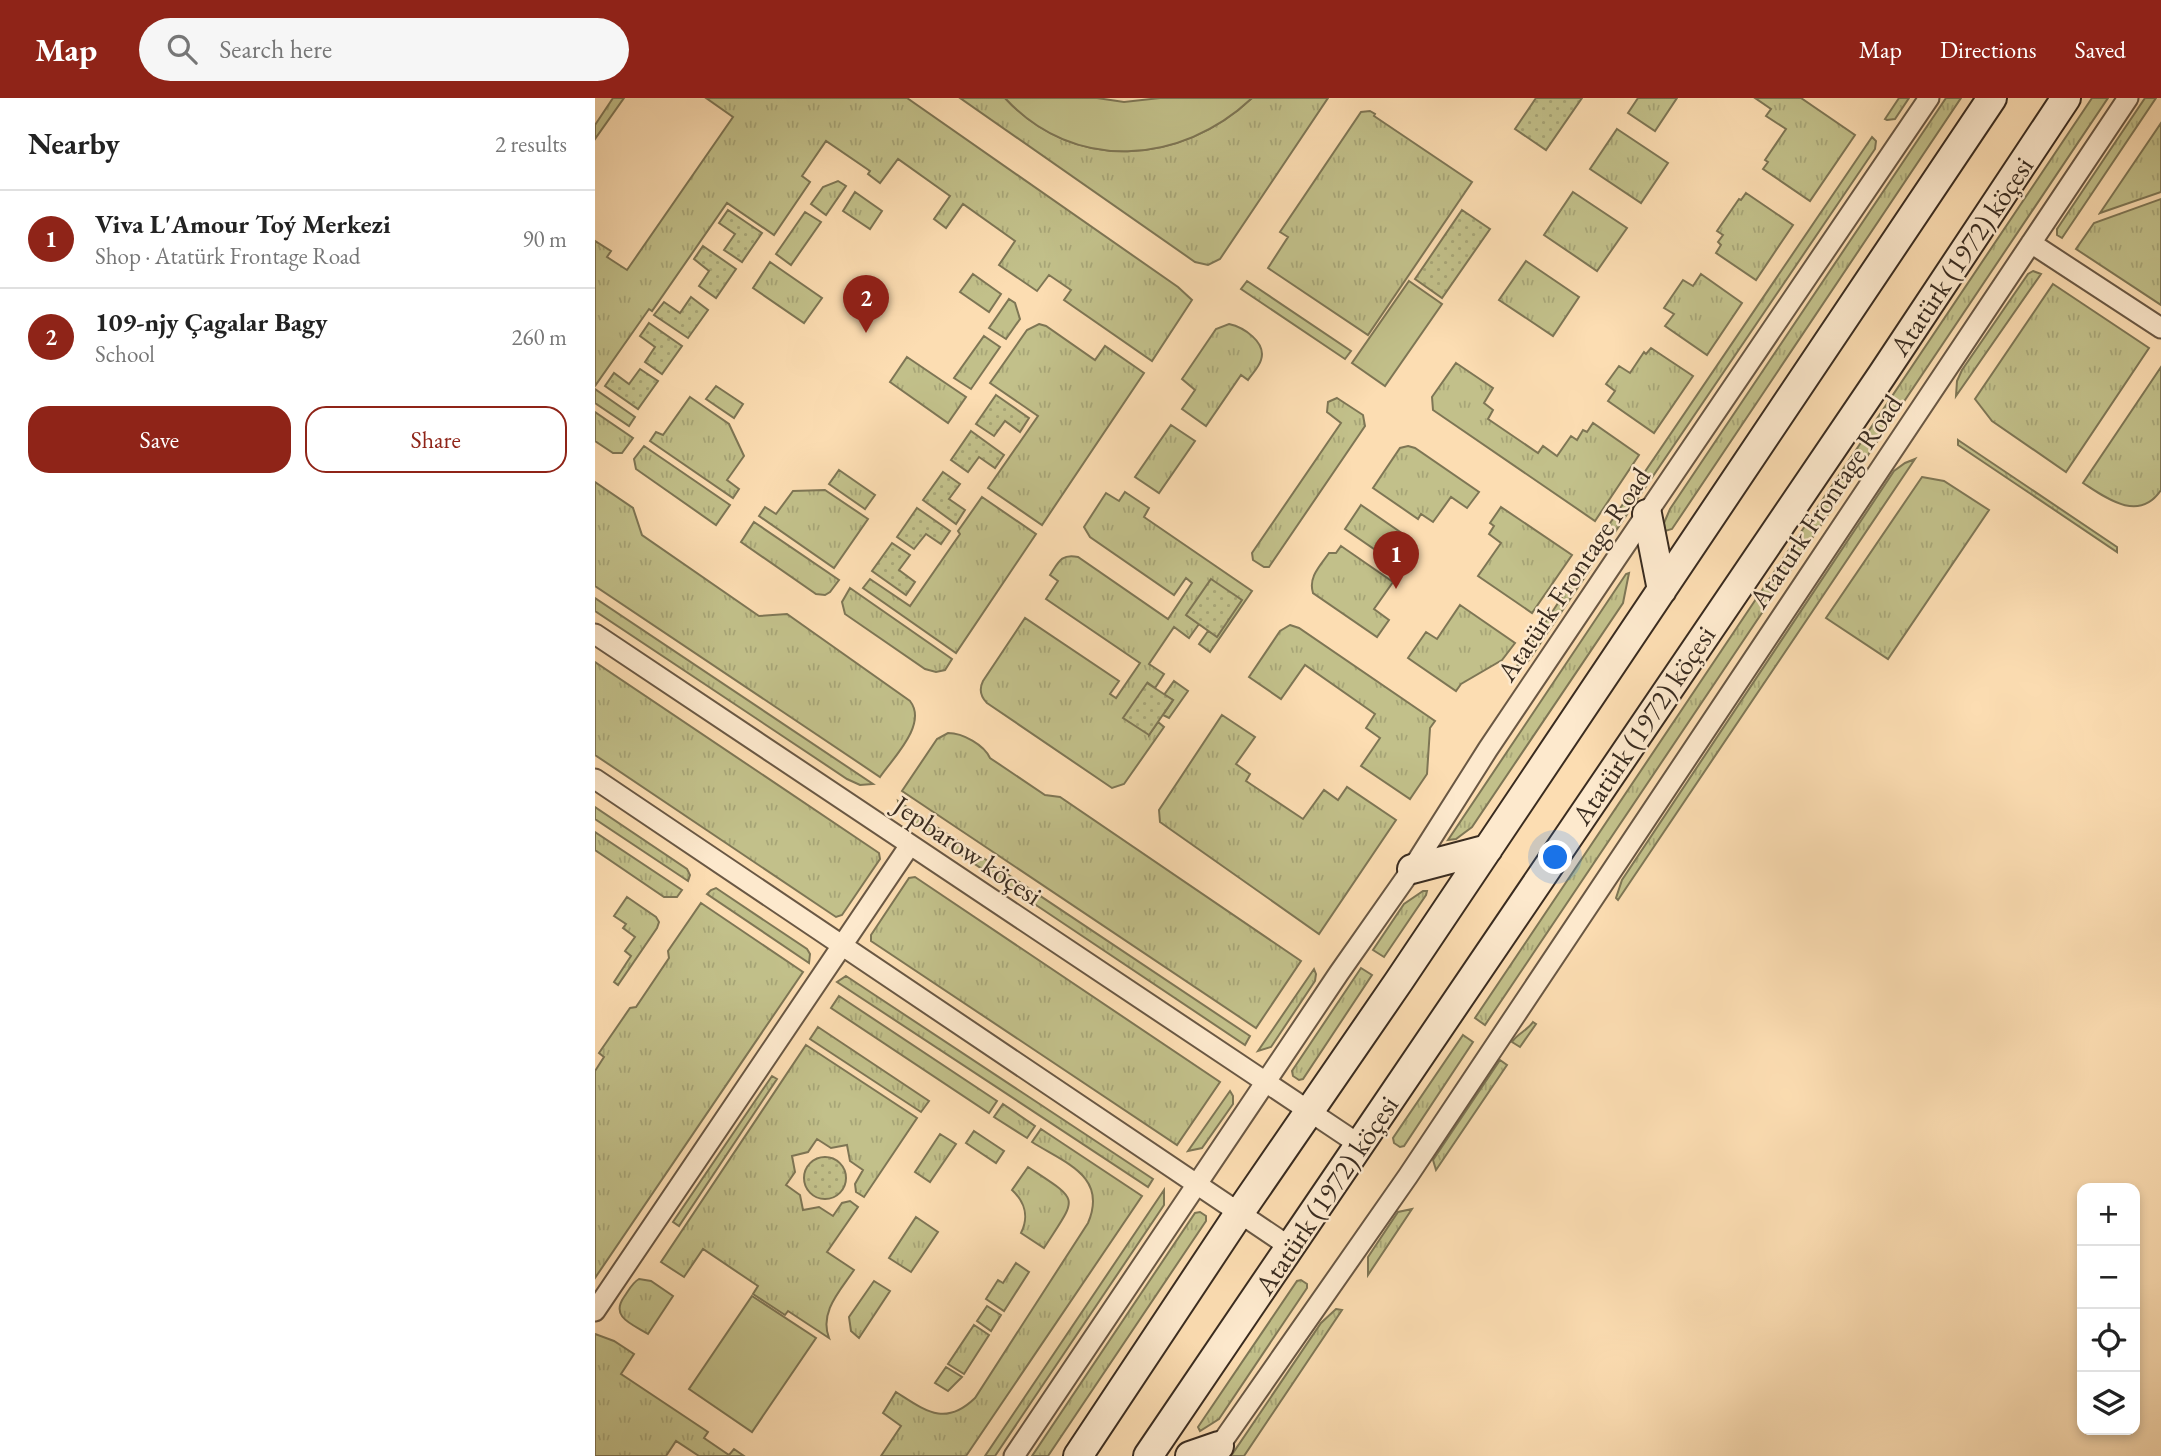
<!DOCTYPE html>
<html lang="en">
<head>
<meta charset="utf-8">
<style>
  :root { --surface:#fff; --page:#f6f6f6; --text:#222; --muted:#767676; --line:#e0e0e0; --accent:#8f2418 }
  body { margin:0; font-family:"EB Garamond",serif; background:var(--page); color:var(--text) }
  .controls { position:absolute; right:21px; bottom:21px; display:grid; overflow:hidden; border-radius:14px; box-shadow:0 4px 10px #0003 }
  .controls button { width:63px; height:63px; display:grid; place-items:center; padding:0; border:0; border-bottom:2px solid var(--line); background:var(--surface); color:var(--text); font:35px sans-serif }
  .you { position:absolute; left:961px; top:760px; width:24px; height:24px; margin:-18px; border:5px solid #fff; border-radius:50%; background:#1a73e8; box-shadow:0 0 0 10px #1a73e833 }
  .badge { display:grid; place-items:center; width:46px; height:46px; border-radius:50%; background:var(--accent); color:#fff; font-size:23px; font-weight:700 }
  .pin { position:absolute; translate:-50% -58px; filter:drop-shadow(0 2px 4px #0008) }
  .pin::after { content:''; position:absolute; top:37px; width:24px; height:21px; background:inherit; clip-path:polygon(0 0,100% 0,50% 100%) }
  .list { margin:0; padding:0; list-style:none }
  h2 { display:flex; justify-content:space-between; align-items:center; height:91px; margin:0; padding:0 28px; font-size:30px }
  h2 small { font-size:23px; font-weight:400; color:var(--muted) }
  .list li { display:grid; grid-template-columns:46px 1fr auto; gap:21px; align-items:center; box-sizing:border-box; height:98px; padding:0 28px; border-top:2px solid var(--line) }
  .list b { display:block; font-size:26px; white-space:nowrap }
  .list p { margin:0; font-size:23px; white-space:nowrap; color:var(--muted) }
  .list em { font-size:23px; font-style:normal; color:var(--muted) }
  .actions { display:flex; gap:14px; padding:21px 28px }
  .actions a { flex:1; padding:16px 0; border:2px solid var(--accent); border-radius:21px; text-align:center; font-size:24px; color:var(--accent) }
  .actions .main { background:var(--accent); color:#fff }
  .icon { flex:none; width:38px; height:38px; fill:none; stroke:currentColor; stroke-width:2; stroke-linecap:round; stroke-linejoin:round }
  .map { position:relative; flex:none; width:1566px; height:1358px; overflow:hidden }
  header { display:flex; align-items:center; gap:42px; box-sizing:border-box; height:98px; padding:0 35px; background:var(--accent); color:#fff }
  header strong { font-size:33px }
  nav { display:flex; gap:38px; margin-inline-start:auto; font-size:24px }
  .search { width:490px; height:63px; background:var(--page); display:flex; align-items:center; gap:18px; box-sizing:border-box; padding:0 24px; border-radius:38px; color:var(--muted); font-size:26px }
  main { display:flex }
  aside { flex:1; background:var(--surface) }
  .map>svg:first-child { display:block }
  .grass { fill:url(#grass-tufts); stroke:#7e7655; stroke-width:2 }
  .park { fill:url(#park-dots); stroke:#7e7655; stroke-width:2 }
  .pitch { fill:#c2c08a; stroke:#7e7655; stroke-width:2 }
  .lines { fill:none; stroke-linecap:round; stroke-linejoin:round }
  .street-casing { stroke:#6a5844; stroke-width:23 }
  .secondary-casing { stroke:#3a2c20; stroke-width:32 }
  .street { stroke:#fde9cd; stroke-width:19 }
  .secondary { stroke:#fde9cd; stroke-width:28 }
  .labels { text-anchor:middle; stroke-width:5; stroke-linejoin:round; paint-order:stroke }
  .street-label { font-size:28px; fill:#3a2c20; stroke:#fde9cd }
</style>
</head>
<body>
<header>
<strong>Map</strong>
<div class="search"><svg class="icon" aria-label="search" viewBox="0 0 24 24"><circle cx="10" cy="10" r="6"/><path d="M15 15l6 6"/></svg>Search here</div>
<nav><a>Map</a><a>Directions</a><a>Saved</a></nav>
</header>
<main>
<aside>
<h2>Nearby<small>2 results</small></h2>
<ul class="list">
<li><span class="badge">1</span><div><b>Viva L'Amour Toý Merkezi</b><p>Shop · Atatürk Frontage Road</p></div><em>90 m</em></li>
<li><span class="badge">2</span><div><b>109-njy Çagalar Bagy</b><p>School</p></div><em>260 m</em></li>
</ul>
<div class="actions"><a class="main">Save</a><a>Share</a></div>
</aside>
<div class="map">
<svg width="1566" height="1358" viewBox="0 0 1566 1358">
  <defs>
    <pattern id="grass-tufts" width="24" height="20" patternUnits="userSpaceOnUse" patternTransform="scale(1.75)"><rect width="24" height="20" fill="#c2c08a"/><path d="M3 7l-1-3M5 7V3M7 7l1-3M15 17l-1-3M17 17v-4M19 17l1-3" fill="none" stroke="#a7a577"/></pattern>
    <pattern id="park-dots" width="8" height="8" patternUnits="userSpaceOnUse" patternTransform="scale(1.75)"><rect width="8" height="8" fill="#c2c08a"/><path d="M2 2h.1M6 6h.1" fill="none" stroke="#a7a577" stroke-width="1.8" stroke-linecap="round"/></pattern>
  </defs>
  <rect width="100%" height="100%" fill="#fcddb2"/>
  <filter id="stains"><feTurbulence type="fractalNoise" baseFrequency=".00286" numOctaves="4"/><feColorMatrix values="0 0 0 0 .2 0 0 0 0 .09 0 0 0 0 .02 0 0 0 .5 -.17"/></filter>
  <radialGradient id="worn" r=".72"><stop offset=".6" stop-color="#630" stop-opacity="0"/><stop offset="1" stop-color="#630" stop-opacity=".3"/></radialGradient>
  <!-- grass -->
  <path class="grass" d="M18,0H29L0,41V27Z
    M111,0H312L583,189L597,202L557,263L469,202L476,192L454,177L442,193L404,167L420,143L368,106L351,130L339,121L355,98L303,61L285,85L273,76L275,73L231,43L207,78L215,84L179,137L132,105L57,213L54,211L0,288V143L16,153L12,159L32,172L138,19Z
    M365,0H410C479,75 586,67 657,0H733L625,161L613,167L600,164Z
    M1043,0H1082L1060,33L1033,15Z
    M1160,0H1206L1260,37L1215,103L1168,71L1173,64L1170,62L1191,31L1171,18L1176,11Z
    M1304,0H1314L1300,21L1292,22L1290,21Z
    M1351,0H1366L1077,431L1070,433L1069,425L1075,411Z
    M1497,0H1513L890,927L880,920Z
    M1550,0H1561L1467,140L1462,137V131Z
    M775,13L780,16L779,18L877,84L773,237L673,170L693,139L685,134L766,14Z
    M1566,25V94L1505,115Z
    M1022,31L1073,65L1046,105L995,71Z
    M1277,39L1281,43L1280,51L1018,437L1009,438L1007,437Z
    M243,83L251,88L231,117L216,106L228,89Z
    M260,94L287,113L275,131L248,113Z
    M978,94L1032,130L1002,173L949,137Z
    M1151,95L1198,127L1161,182L1121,155L1126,147L1123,144L1128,137L1122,133L1144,101L1146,102Z
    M1566,101V207L1481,151L1499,125Z
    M210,114L226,124L196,167L181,156Z
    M931,163L984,199L958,238L904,202Z
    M175,164L227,200L209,225L158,190Z
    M1438,173L1446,176L1361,298L1362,283L1367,272L1433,176Z
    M378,176L406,196L394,214L365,194Z
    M1106,176L1147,205L1112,257L1070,228L1079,216L1069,210L1088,182L1098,188Z
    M652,183L756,253L750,261L646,191Z
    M1458,186L1554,250L1471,374L1397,323L1380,301Z
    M414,201L420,205L425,221L411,241L394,230Z
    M444,226L451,228L500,262L510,248L549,275L447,427L393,390L443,318L395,285L432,232Z
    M634,226C648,229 672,244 666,262C664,269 657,276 653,282L646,277L611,328L587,311L600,292L587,281L621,231Z
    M389,238L405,249L376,291L359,280Z
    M1056,250L1098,278L1059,335L1013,303L1020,293L1011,286L1024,268L1035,275L1049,254L1051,256Z
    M312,259L371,299L353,325L295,284Z
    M861,265L898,290L889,305L898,312L893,321L943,355L948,348L962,358L976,338L982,342L988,332L992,334L998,325L1044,357L1000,423L838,312L837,299Z
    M1566,269V392C1544,425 1511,400 1488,385Z
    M121,288L148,306L139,320L111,301Z
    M0,291L40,319L34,328L0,305Z
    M95,299L134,326L149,358L132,382L144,391L138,400L55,343L61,334L68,337Z
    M742,300L768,317L770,328L674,469H669L658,462L657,455L746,325L732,314L733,304Z
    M0,314L38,340L27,355H18L0,343Z
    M576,327L600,343L564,395L540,379Z
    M1363,342L1522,449V454L1363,347Z
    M49,348L135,407L121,427L41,371L39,361Z
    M813,348L820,350L884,394L872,410L856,399L838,424L826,416L823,421L778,390L805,350Z
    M1320,361L1023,802L1021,800L1027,782L1299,373L1310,365Z
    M244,372L280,397L270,411L234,386Z
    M1327,379L1349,383L1394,412L1293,561L1231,520Z
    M0,384L38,410L47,437L164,518L192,516L315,603C333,626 298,660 285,679L0,488Z
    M230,392L273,421L239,470L164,418L170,409L181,416L198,393Z
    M530,394L554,410L549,419L657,493L615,554L604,546L613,533L622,538L591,517L604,526L594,540L579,529L554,566L569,576L560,590L553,585L554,637L563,624L569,629L529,686L517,690L392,605C386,599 384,591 388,583L430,520L524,583L515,596L521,600L545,565L451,501L463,483L455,477C463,465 466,455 483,459L573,521L597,485L591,480L579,497L495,439L489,429L511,395L524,403Z
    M387,399L441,436L361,555L268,490L275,481L315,508L365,436L363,433Z
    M766,407L811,438L795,462L750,431Z
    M906,409L977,457L937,515L883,478L906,445L894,436L899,428L895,425Z
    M159,424L244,482L235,494L230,497L221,496L146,444Z
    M746,448L798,484L779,511L794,522L782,539L718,495C713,479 725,468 734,455H741Z
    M993,459L997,462L996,470L934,562L928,568H922Z
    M1034,475L1028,505L877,729L861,741L853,742L1031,476Z
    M255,490L357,561L350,572L341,574L330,571L250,516L247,504Z
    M0,500L278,686L265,687L252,681L0,513Z
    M865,507L920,545L907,562L866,586L861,593L813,560L831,534L842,541Z
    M695,527L704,530L840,623L835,630L832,676L815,701L766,668L785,640L771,630L780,616L710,567L686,601L654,579L685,533Z
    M0,564L284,755L285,761L247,817L241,819L0,657Z
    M579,583L593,593L574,620L568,617L578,602L569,597Z
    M627,617L660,639L641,666L655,676L651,683L708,721L729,692L743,702L752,689L801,722L724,836L565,724L564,712Z
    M353,635C368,635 389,647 395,660L450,697L465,699L706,863L661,930L307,693L342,641Z
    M303,703L655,938L650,947L311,720L305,713Z
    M0,709L92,771L95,777L93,783L0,721Z
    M0,734L87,792L82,799H69L0,752Z
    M320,779L625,984L582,1047L276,843V837L314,780Z
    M121,790L212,851L215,856L214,865L112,796L116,792Z
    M828,793H832L831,797L789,859L778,852L809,806Z
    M32,799L61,819L64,824L62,830L23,887L19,884L36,858L30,853L40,839L28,830L31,826L19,818Z
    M106,805L208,874L0,1180V973L9,959L4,955L35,910L41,909L74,860L73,853Z
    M766,870L777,877L708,981L704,982L698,978L697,973Z
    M719,871L721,876L720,883L676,949L663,953Z
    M251,878L558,1081L553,1089L242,884Z
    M244,898L402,1003L394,1015L236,910Z
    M938,924L941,926L925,949L917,944C923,935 932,933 938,924Z
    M223,929L334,1003L326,1014L215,941Z
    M868,937L878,944L809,1048L805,1049L799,1045L798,1040Z
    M211,947L322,1020L269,1099L261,1094L260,1086L268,1072L255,1063L252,1047L236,1050L222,1041L213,1054L197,1058L200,1074L191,1087L205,1097L208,1112L224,1109L238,1118L247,1105L255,1103L263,1109L232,1154L259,1172C245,1193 224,1214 234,1240L193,1213L190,1217L158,1196L163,1188L108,1151L89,1179L66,1164Z
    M905,962L912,967L841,1072L838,1062Z
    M177,978L182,981L84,1128L78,1124Z
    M635,993L638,998V1006L607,1050L593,1053Z
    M408,1006L440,1028L432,1040L399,1019Z
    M446,1031L547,1098L371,1358H286L306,1328L288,1315L301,1294C331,1313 350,1329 380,1300L493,1125C513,1078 470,1065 437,1044Z
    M379,1033L409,1053L401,1065L371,1045Z
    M345,1036L361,1046L335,1084L320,1074Z
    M433,1069C486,1104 483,1097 449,1150L426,1135C434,1119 430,1104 417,1092Z
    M569,1092V1107L400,1358H390Z
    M817,1111L773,1177V1159L803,1114Z
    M605,1114L611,1118V1123L453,1358H437L600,1115Z
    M321,1119L343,1134L316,1174L294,1160Z
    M421,1165L434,1174L409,1213L391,1201L403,1182L408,1185Z
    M44,1181L56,1183L78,1198L53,1236C37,1226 15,1219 29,1199C34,1192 37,1185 44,1181Z
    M706,1182L712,1186V1190L624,1321L605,1333L603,1329L702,1183Z
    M279,1183L295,1193L264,1240L256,1233L254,1219Z
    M392,1208L406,1217L396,1233L382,1223Z
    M741,1211L747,1212L649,1358H636L726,1225Z
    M379,1227L394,1237L369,1276L353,1266Z
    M0,1236L19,1243L39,1256L26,1276L113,1334L109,1340L134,1357L139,1351L149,1358H104L81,1343L71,1358H0Z
    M351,1269L367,1279L353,1293L340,1285Z"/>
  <!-- park -->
  <path class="park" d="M941,0H987L951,52L920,31Z
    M133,112L167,135L147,164L129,152L140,136L124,125Z
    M867,112L895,131L847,200L820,181Z
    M108,148L141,171L121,200L104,188L114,173L99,161Z
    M96,199L113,212L93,240L59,217L69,204L85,215Z
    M54,225L87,248L67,276L50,264L60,249L45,238Z
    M45,271L63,283L43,311L10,288L19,275L34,286Z
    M401,297L434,320L425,334L410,323L399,338L381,326Z
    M376,333L409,357L400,370L384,359L373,374L356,362Z
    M348,374L365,386L354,401L370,412L361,426L328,402Z
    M322,410L355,433L346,446L331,436L319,451L302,439Z
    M297,445L315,457L304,472L320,484L311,497L277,473Z
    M616,481L647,502L622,539L591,517Z
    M552,585L578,602L554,637L528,620Z
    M209 1080a21 21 0 1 1 42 0a21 21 0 1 1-42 0Z"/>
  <!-- pitch -->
  <path class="pitch" d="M410,0H502L529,4L565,0H657C586,67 479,75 410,0Z
    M814,183L847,206L790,288L757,265Z
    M157,1198L221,1240L157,1334L94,1291Z"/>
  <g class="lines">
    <!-- street casing -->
    <g class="street-casing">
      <path id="street" d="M1436,145L1566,230
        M0,536L765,1047
        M0,681L695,1149
        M0,1213L315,747
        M618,1357L813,1078L1533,0
        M419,1358L744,875L817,771L893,651L1021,461L1334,0"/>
    </g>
    <!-- secondary casing -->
    <g class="secondary-casing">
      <path id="secondary" d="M1052,416L1067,492
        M817,771L893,751
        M483,1358L645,1114L804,883L1397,0
        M553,1358L1287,277L1471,0
        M595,1358L624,1348"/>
    </g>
    <!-- street -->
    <use href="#street" class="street"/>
    <!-- secondary -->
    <use href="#secondary" class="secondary"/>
  </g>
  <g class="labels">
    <!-- street labels -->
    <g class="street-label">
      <text transform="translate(1366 158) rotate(-56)" y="10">Atatürk (1972) köçesi</text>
      <text transform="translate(1230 403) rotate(-56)" y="10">Ataturk Frontage Road</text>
      <text transform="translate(978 476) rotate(-56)" y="10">Atatürk Frontage Road</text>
      <text transform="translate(1048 627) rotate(-56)" y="10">Atatürk (1972) köçesi</text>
      <text transform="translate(373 752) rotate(34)" y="10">Jepbarow köçesi</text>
      <text transform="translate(731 1097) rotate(-56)" y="10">Atatürk (1972) köçesi</text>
    </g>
  </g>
  <rect width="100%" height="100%" filter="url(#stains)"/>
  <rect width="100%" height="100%" fill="url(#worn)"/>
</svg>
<div class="controls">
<button>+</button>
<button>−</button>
<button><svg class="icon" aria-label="locate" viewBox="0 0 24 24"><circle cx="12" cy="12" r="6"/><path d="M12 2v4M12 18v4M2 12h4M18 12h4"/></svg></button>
<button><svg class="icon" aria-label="layers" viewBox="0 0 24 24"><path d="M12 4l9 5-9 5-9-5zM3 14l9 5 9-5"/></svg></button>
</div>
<div class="you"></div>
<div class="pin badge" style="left:801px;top:491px">1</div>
<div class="pin badge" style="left:271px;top:235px">2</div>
</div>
</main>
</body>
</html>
